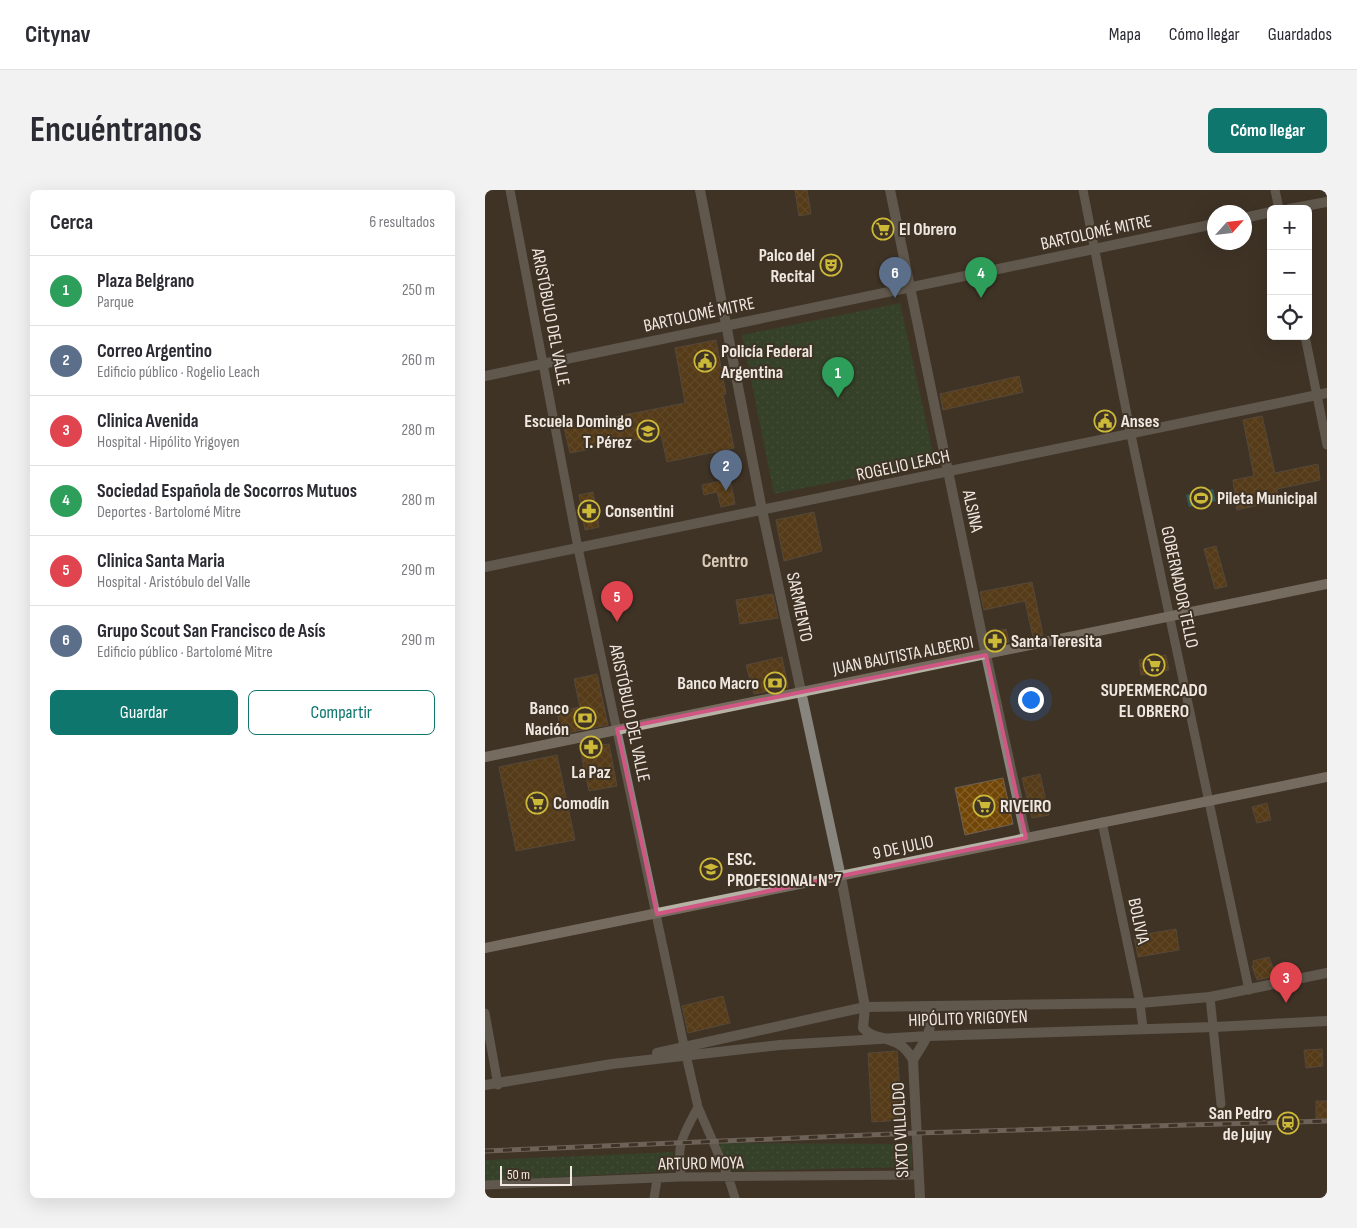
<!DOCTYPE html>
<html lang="es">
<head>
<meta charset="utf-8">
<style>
  :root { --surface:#fff; --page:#f2f2f3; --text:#2b2b33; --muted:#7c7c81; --line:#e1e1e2; --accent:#0f766e }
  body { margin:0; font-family:"Sofia Sans Condensed",sans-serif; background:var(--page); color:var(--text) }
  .controls { position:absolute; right:15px; top:15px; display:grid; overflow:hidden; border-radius:8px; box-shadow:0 5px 20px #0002 }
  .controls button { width:45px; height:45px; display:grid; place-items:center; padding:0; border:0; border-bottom:1px solid var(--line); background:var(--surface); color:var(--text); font:25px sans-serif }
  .compass { position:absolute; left:722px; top:15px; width:45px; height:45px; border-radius:50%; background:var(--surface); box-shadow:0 5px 20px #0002; rotate:63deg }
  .scale { position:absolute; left:15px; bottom:12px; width:72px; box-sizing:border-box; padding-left:5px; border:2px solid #f0e8e0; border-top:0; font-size:14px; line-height:18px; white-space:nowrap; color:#f0e8e0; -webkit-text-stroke:4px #3f3326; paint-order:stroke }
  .you { position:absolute; left:545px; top:509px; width:18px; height:18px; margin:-12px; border:4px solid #fff; border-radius:50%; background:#1a73e8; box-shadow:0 0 0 8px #1a73e833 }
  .badge { display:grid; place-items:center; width:32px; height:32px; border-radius:50%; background:var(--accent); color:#fff; font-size:16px; font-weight:700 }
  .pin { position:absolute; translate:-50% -41px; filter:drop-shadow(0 1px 2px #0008) }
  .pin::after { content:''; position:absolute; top:26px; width:18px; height:15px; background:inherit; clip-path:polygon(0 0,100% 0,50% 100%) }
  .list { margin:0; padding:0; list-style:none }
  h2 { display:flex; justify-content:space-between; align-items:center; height:65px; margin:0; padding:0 20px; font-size:21px }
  h2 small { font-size:16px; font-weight:400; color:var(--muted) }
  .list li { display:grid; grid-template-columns:32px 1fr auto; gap:15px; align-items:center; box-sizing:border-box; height:70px; padding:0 20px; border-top:1px solid var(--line) }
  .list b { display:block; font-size:19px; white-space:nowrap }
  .list p { margin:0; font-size:16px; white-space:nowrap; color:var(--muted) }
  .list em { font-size:16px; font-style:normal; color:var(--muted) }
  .actions { display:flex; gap:10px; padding:15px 20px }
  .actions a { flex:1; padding:11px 0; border:1px solid var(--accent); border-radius:8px; text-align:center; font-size:18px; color:var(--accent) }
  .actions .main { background:var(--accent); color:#fff }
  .icon { flex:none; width:28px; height:28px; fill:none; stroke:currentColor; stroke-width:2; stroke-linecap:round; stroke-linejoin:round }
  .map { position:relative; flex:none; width:842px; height:1008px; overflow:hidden; border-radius:8px }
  header { display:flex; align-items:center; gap:30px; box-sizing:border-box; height:70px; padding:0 25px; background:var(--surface); border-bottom:1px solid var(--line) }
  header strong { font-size:24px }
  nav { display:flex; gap:28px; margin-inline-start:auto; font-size:18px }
  .intro { display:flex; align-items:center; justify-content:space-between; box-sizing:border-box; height:120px; padding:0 30px }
  h1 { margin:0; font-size:35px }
  .button { padding:12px 22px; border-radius:8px; background:var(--accent); color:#fff; font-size:18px; font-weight:700 }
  main { display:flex; gap:30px; padding:0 30px }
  aside { flex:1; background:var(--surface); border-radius:8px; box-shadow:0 5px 20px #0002 }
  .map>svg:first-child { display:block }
  .park { fill:url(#park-dots) }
  .water { fill:url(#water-ripples) }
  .building { fill:url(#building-cross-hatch); stroke:#6e6153 }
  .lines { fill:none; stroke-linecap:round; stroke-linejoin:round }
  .minor { stroke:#87857d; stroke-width:9 }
  .tertiary { stroke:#87857d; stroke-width:10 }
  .secondary { stroke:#b6b2a5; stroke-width:10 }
  .rail-casing { stroke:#a59c92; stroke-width:5 }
  .rail { stroke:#3f3326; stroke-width:3; stroke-dasharray:9; stroke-linecap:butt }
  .marked { fill:none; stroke:#d05683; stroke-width:4; stroke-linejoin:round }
  .labels { text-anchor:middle; stroke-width:4; stroke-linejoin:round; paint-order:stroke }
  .poi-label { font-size:18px; font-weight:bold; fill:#f0e8e0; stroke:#3f3326; text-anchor:start }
  .street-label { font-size:18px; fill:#f0e8e0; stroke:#3f3326 }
  .neighbourhood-label { font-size:19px; font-weight:bold; fill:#d8c9b9; stroke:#3f3326 }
</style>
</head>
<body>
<header>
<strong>Citynav</strong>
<nav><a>Mapa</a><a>Cómo llegar</a><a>Guardados</a></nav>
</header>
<div class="intro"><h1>Encuéntranos</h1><a class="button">Cómo llegar</a></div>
<main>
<aside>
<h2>Cerca<small>6 resultados</small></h2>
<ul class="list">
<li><span class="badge" style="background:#2e9e5b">1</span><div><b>Plaza Belgrano</b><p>Parque</p></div><em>250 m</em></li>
<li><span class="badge" style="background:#5c6f8a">2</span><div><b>Correo Argentino</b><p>Edificio público · Rogelio Leach</p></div><em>260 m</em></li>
<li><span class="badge" style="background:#e0444e">3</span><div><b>Clinica Avenida</b><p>Hospital · Hipólito Yrigoyen</p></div><em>280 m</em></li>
<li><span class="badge" style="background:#2e9e5b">4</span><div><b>Sociedad Española de Socorros Mutuos</b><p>Deportes · Bartolomé Mitre</p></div><em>280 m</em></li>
<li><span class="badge" style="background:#e0444e">5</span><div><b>Clinica Santa Maria</b><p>Hospital · Aristóbulo del Valle</p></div><em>290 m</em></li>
<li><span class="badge" style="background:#5c6f8a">6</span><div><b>Grupo Scout San Francisco de Asís</b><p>Edificio público · Bartolomé Mitre</p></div><em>290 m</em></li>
</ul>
<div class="actions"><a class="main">Guardar</a><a>Compartir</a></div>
</aside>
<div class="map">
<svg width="842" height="1008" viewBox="0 0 842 1008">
  <defs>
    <pattern id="park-dots" width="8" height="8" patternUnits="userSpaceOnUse" patternTransform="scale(1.25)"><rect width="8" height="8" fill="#2a522e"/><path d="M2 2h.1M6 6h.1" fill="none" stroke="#496b4c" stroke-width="1.8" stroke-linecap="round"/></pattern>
    <pattern id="water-ripples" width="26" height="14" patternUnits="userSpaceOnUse" patternTransform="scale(1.25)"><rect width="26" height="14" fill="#208598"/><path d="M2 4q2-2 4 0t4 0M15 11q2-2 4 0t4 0" fill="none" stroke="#306c76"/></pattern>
    <pattern id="building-cross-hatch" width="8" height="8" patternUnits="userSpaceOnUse" patternTransform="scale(1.25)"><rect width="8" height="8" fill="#704505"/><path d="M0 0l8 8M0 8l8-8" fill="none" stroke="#856029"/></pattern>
  </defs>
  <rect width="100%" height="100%" fill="#3f3326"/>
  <!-- park -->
  <path class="park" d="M415,113L450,272L289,304L257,145Z
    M234,953L427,954V977L244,981Z
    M188,962L190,981L0,991V970Z"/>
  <!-- water -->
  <path class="water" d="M728,299L731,311L704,317L701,305Z"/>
  <!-- building -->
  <path class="building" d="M310,0H322L326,24L314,26Z
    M231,150L241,204H238L249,258L182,272L176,245L85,263L79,237L200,213L190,158Z
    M534,186L538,202L458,220L455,204Z
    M777,226L790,283L833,274L835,290L792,299L794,310L752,320L748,290L769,286L758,230Z
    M245,289L250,314L236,317L232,302L219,305L217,295Z
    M108,302L114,337L100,340L94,305Z
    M329,322L337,361L299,371L291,330Z
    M731,356L742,396L730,399L719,359Z
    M547,392L558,445L548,447L540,411L499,420L495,402Z
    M288,404L293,428L255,434L251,410Z
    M521,439L524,452L506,456L503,443Z
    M681,465L684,480L656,485L654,470Z
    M297,467L303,497L269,504L261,475Z
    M112,484L123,535L77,544L72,522L95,517L89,489Z
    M124,554L132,596L104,601L95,559Z
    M72,565L90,650L31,661L14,577Z
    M555,584L564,625L547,628L537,588Z
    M518,588L528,634L480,645L470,598Z
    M782,613L786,630L772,633L767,617Z
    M691,739L694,760L653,767L649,746Z
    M784,767L791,786L772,790L767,776H769L768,771Z
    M238,806L245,833L203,843L197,816Z
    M837,859L838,876L821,878L819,860Z
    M412,861L417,930L387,932L383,863Z
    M831,911H842V929H831Z"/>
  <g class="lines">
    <!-- minor -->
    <path class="minor" d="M25,0L93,358L201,865L213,917L244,989L250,1008
      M598,0L646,245L764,800
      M790,0L794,19
      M820,146L842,255
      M617,632L655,813L658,838
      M725,807L736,914
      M0,823L13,895
      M196,987C191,953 198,946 213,917
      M0,995L196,987L433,985
      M169,1008L172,990"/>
    <!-- tertiary -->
    <path class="tertiary" d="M215,0L277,320L356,687L380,817L378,838C391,853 413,842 428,870L435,1008
      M405,0L501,465L541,648
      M804,19L842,12
      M759,28L786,22
      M0,186L729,34
      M0,377L842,203
      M172,863L380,817L655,813L725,807L842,783
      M428,870C439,851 454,837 438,816
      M0,895L127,874L295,855L444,846L729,837L842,831"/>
    <!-- secondary -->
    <path class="secondary" d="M0,567L842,394
      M0,758L842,587"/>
    <!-- rail casing -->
    <g class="rail-casing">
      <path id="rail" d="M0,961L431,943L842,931"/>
    </g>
    <!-- rail -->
    <use href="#rail" class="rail"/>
  </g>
  <!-- marked area -->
  <path d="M0 0H842V1008H0ZM501,465L541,648L172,724L132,539Z" fill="#3f3326" fill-opacity=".55" fill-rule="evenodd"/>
  <path class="marked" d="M501,465L541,648L172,724L132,539Z"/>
  <!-- icons -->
  <defs>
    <g id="supermarket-ring" transform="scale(1.125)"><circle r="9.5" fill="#3f3326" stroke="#cdb938" stroke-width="1.5"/><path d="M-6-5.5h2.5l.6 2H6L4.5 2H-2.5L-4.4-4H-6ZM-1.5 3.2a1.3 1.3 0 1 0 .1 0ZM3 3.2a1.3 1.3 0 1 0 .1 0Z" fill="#cdb938"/></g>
    <g id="theatre-ring" transform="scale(1.125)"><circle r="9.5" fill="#3f3326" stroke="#cdb938" stroke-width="1.5"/><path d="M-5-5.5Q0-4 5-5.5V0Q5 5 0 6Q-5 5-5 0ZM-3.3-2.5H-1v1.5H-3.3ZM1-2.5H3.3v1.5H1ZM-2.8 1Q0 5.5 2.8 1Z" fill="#cdb938"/></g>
    <g id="civic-ring" transform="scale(1.125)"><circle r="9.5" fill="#3f3326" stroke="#cdb938" stroke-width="1.5"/><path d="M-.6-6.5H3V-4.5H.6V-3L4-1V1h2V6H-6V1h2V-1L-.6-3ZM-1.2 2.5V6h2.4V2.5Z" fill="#cdb938"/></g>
    <g id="school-ring" transform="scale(1.125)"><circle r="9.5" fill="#3f3326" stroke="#cdb938" stroke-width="1.5"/><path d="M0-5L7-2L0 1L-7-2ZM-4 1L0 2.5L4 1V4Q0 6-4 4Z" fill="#cdb938"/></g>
    <g id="stadium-ring" transform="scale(1.125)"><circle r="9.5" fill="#3f3326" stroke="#cdb938" stroke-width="1.5"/><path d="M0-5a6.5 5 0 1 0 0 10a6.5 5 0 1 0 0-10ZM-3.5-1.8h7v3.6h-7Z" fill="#cdb938"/></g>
    <g id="pharmacy-ring" transform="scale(1.125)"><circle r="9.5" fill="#3f3326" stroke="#cdb938" stroke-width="1.5"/><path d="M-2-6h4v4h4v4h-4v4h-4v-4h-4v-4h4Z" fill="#cdb938"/></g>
    <g id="bank-ring" transform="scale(1.125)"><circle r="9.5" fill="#3f3326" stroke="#cdb938" stroke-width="1.5"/><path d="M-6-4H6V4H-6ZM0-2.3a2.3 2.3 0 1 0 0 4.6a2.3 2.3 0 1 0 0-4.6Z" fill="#cdb938"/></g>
    <g id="station-ring" transform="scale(1.125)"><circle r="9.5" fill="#3f3326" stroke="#cdb938" stroke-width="1.5"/><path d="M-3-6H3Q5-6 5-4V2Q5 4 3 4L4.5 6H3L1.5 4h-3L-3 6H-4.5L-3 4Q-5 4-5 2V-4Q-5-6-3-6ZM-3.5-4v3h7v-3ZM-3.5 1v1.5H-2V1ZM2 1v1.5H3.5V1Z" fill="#cdb938"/></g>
  </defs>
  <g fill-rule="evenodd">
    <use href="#supermarket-ring" x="398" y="39"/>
    <use href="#theatre-ring" x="346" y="75"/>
    <use href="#civic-ring" x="220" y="171"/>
    <use href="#civic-ring" x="620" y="231"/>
    <use href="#school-ring" x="163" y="241"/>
    <use href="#stadium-ring" x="716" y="308"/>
    <use href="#pharmacy-ring" x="104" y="321"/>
    <use href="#pharmacy-ring" x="510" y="451"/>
    <use href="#supermarket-ring" x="669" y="475"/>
    <use href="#bank-ring" x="290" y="493"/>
    <use href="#bank-ring" x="100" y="528"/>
    <use href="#pharmacy-ring" x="106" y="557"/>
    <use href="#supermarket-ring" x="52" y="613"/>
    <use href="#supermarket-ring" x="499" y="616"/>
    <use href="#school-ring" x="226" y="679"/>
    <use href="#station-ring" x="803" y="933"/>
  </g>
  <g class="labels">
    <!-- poi labels -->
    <g class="poi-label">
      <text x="414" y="45">El Obrero</text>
      <text x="330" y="71" text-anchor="end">Palco del<tspan x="330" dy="21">Recital</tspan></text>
      <text x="236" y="167">Policía Federal<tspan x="236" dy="21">Argentina</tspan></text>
      <text x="147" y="237" text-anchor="end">Escuela Domingo<tspan x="147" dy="21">T. Pérez</tspan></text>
      <text x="636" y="237">Anses</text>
      <text x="732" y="314">Pileta Municipal</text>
      <text x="120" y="327">Consentini</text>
      <text x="526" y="457">Santa Teresita</text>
      <text x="274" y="499" text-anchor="end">Banco Macro</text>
      <text x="669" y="506" text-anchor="middle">SUPERMERCADO<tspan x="669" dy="21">EL OBRERO</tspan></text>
      <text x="84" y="524" text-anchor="end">Banco<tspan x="84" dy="21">Nación</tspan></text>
      <text x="106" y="588" text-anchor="middle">La Paz</text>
      <text x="68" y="619">Comodín</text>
      <text x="515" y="622">RIVEIRO</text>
      <text x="242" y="675">ESC.<tspan x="242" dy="21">PROFESIONAL N°7</tspan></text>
      <text x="787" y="929" text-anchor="end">San Pedro<tspan x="787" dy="21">de Jujuy</tspan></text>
    </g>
    <!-- street labels -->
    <g class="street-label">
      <text transform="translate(611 42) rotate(-12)" y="6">BARTOLOMÉ MITRE</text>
      <text transform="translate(214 124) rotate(-12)" y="6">BARTOLOMÉ MITRE</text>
      <text transform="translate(66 127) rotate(79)" y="6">ARISTÓBULO DEL VALLE</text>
      <text transform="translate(418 275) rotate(-12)" y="6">ROGELIO LEACH</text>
      <text transform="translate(488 321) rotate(78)" y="6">ALSINA</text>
      <text transform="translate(695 397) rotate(78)" y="6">GOBERNADOR TELLO</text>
      <text transform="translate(315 417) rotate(78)" y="6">SARMIENTO</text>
      <text transform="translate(418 465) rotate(-11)" y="6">JUAN BAUTISTA ALBERDI</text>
      <text transform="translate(145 523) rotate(78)" y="6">ARISTÓBULO DEL VALLE</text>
      <text transform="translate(418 657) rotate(-12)" y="6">9 DE JULIO</text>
      <text transform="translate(654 731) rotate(78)" y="6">BOLIVIA</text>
      <text transform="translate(483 828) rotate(-2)" y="6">HIPÓLITO YRIGOYEN</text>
      <text transform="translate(415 940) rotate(-93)" y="6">SIXTO VILLOLDO</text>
      <text transform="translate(216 973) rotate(-1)" y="6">ARTURO MOYA</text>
    </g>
    <!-- neighbourhood labels -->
    <g class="neighbourhood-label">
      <text x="240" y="377">Centro</text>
    </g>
  </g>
</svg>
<div class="controls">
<button>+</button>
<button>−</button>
<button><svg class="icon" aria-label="locate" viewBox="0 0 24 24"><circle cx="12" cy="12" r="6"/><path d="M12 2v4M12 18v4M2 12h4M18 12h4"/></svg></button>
</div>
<svg class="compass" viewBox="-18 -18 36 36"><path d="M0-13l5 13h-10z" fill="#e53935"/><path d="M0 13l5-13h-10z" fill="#7c7c81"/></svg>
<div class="scale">50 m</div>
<div class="you"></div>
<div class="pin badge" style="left:353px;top:208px;background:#2e9e5b">1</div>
<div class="pin badge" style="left:241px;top:301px;background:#5c6f8a">2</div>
<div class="pin badge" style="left:801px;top:813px;background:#e0444e">3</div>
<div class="pin badge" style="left:496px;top:108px;background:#2e9e5b">4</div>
<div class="pin badge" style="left:132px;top:432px;background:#e0444e">5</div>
<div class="pin badge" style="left:410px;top:108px;background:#5c6f8a">6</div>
</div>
</main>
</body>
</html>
